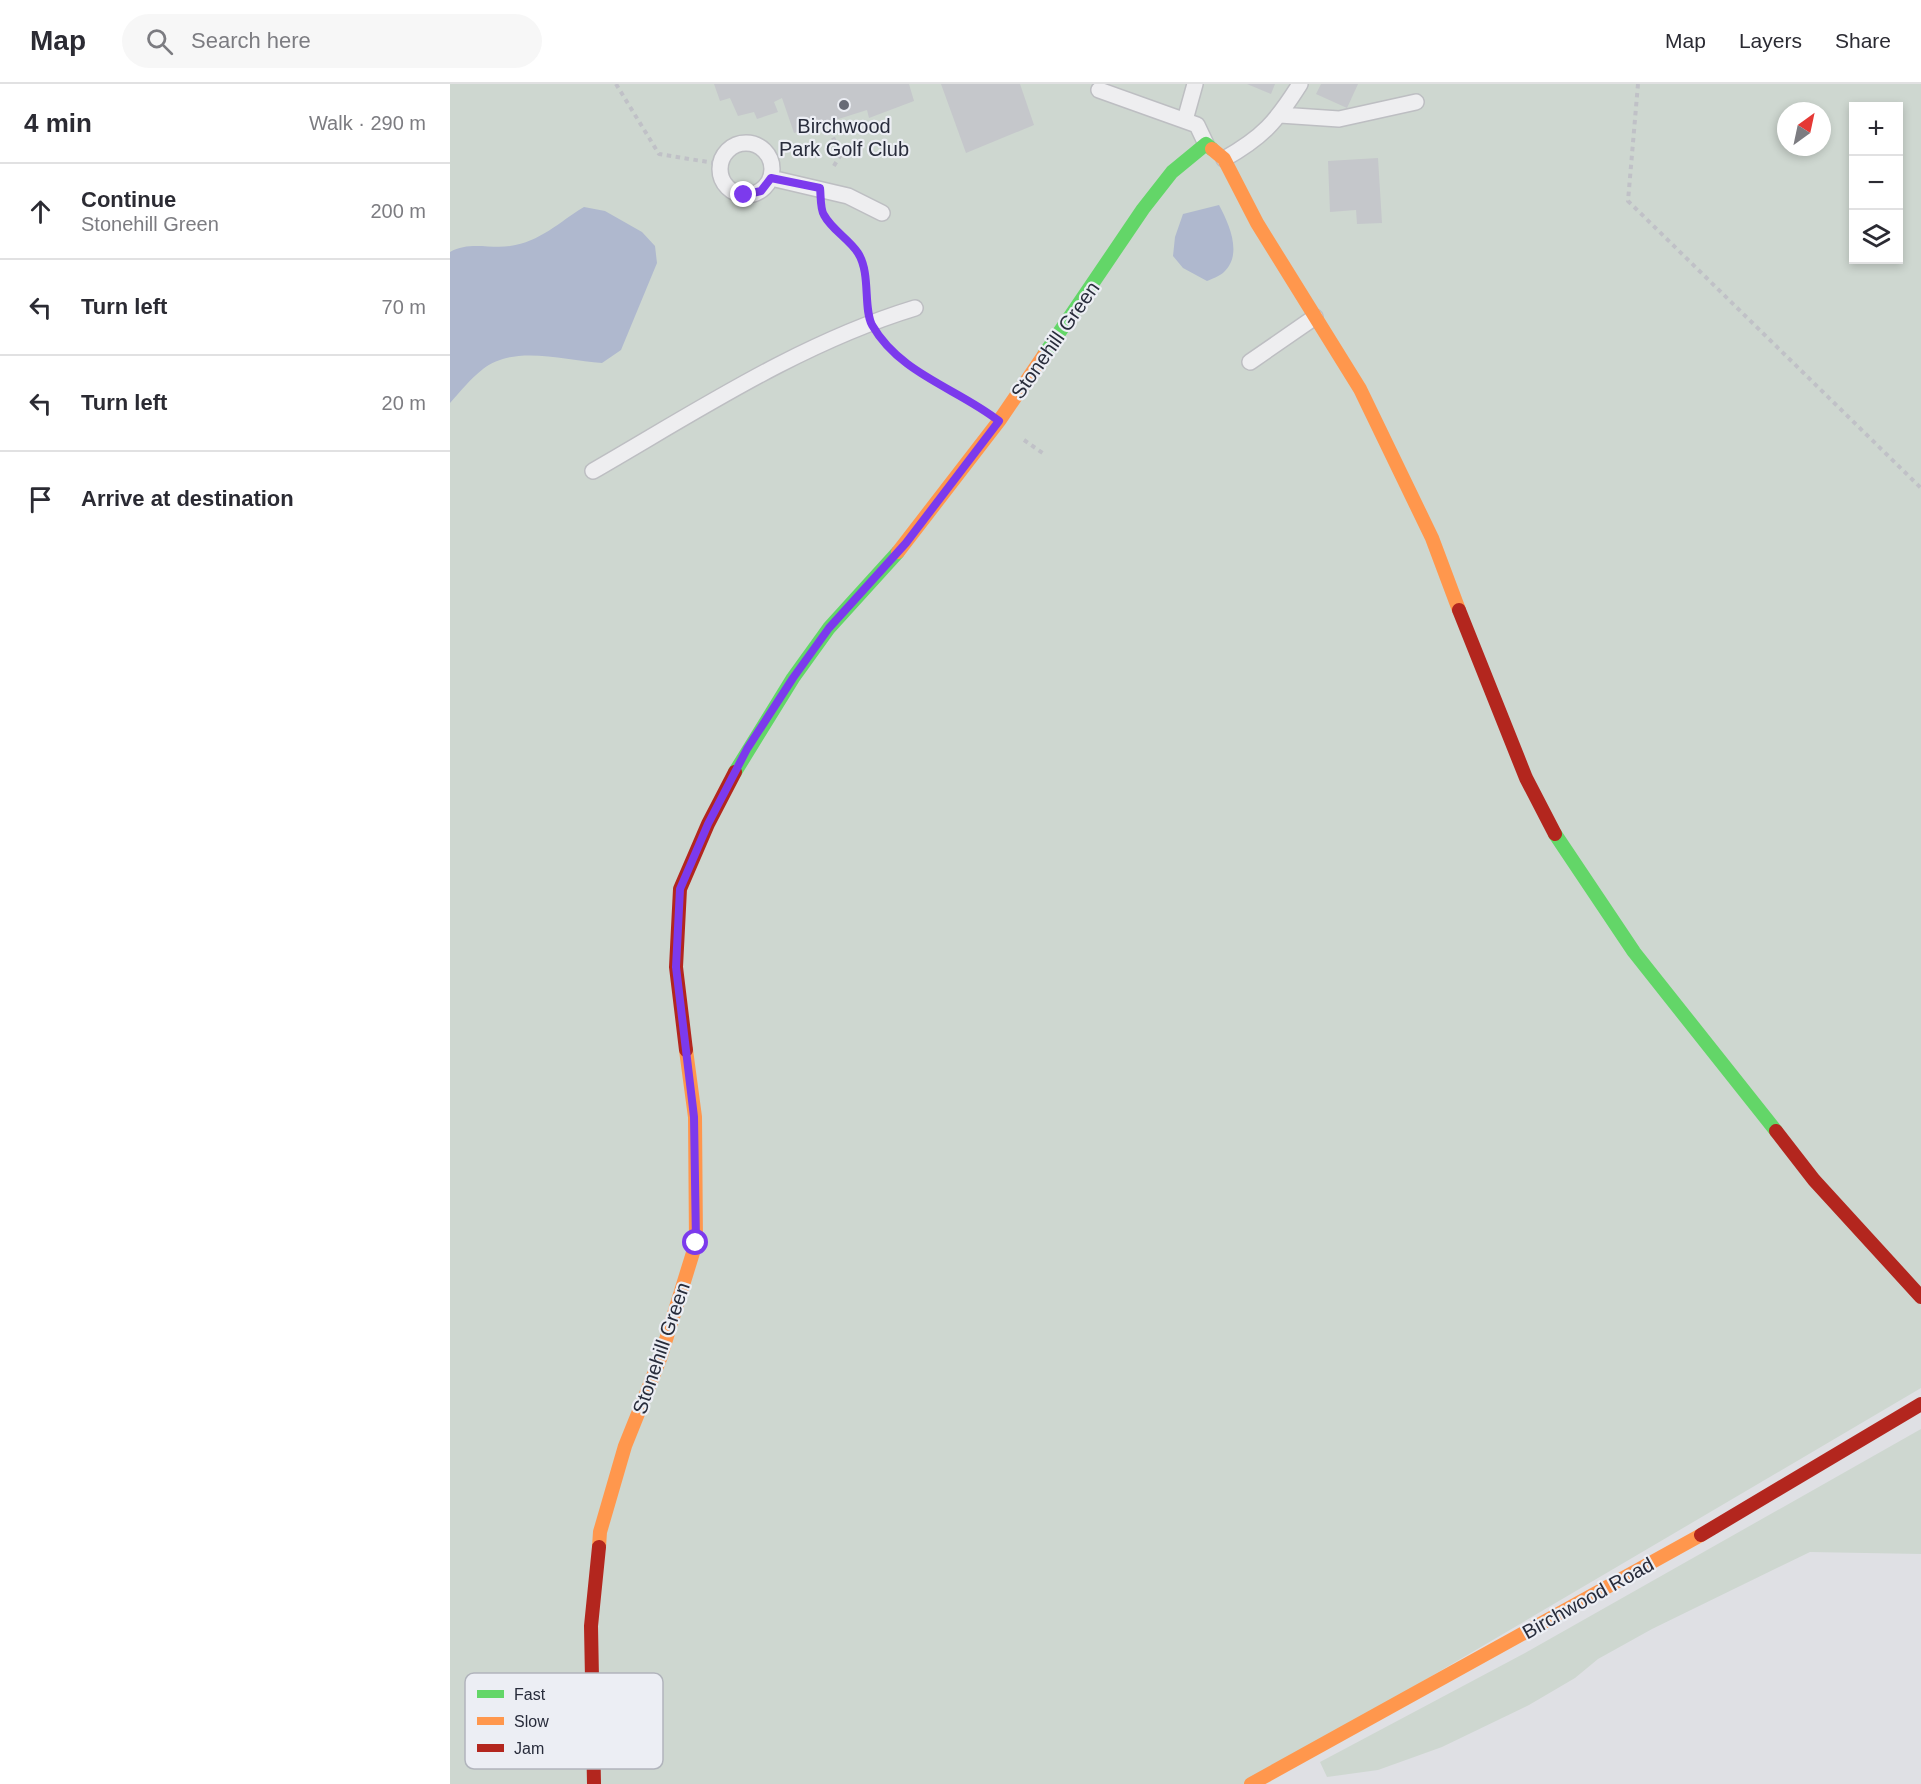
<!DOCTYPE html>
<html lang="en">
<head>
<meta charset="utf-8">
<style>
  :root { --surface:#fff; --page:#f7f7f7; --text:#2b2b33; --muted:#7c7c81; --line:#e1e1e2 }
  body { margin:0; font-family:Arial,sans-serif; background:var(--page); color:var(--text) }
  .controls { position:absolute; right:18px; top:18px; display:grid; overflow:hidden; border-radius:0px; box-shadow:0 3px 9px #0003 }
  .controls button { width:54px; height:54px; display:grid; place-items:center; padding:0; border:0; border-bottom:2px solid var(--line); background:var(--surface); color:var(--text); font:30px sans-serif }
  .compass { position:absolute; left:1327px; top:18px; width:54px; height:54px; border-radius:50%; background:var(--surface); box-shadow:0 3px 9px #0003; rotate:33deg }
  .stop { position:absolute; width:18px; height:18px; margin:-14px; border:4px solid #7c3aed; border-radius:50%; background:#fff }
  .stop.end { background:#7c3aed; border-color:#fff; box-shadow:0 2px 6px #0008 }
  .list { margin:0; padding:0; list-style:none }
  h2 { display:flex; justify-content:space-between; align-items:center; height:78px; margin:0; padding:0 24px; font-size:26px }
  h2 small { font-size:20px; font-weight:400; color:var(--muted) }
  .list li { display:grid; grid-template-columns:39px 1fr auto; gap:18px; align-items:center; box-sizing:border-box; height:96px; padding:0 24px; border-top:2px solid var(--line) }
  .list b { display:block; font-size:22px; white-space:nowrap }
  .list p { margin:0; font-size:20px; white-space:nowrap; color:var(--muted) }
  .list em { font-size:20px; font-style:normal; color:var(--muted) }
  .icon { flex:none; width:33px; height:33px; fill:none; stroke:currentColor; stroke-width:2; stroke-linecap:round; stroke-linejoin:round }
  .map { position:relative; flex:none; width:1471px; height:1700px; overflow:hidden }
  header { display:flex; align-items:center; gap:36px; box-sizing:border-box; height:84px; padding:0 30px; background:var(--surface); border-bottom:2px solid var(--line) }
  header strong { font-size:28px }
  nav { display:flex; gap:33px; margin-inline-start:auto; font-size:21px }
  .search { width:420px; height:54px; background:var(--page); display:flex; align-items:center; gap:15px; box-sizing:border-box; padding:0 21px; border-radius:33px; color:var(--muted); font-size:22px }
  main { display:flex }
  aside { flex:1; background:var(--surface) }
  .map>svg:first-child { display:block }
  .green { fill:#ced7d0; fill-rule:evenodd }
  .water { fill:#afb8ce }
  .building { fill:#c5c7cb }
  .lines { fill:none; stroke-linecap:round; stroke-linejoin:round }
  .lane-casing { stroke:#bdbec2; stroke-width:18 }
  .path { stroke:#c0c1c7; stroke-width:4; stroke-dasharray:4.5 4.5; stroke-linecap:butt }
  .lane { stroke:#eeeef0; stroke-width:15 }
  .fast { stroke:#63d668; stroke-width:14 }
  .slow { stroke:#ff974d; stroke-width:14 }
  .jam { stroke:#b3261e; stroke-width:14 }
  .route { stroke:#7c3aed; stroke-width:8 }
  .poi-dot { fill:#686b76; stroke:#eceef4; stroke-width:2 }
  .labels { text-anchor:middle; stroke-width:4.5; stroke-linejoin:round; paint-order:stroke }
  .poi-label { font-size:20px; fill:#282c3b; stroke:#eceef4 }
  .street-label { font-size:20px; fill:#282c3b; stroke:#eceef4 }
  .key { fill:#eceef4; stroke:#b1b4bc; stroke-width:1.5 }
  .key-label { font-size:16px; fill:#282c3b }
</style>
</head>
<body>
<header>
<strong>Map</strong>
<div class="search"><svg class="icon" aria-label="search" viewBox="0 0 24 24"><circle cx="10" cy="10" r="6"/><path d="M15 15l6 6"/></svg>Search here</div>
<nav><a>Map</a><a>Layers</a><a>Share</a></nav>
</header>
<main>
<aside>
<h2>4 min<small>Walk · 290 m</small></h2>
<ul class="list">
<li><svg class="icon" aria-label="ahead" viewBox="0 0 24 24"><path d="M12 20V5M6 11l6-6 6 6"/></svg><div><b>Continue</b><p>Stonehill Green</p></div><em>200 m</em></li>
<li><svg class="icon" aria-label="left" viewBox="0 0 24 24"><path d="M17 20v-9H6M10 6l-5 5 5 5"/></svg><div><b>Turn left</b></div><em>70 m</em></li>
<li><svg class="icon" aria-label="left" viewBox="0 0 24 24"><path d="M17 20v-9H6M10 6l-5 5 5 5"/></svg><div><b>Turn left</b></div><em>20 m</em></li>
<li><svg class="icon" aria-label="arrive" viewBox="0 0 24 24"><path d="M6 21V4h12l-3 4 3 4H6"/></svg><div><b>Arrive at destination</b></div></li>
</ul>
</aside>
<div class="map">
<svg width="1471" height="1700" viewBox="0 0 1471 1700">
  <rect width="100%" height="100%" fill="#dfe0e4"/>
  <!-- green -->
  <path class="green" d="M0,0H1471V1304L798,1700H0ZM1404,22H1448V176H1404ZM1336,27H1372V63H1336Z
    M1471,1345V1470L1360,1468L1202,1545L1148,1575L1125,1594L1079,1621L992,1663L928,1686L877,1693L870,1678L1075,1569Z"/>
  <!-- water -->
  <path class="water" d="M769,121C779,140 793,170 774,188C770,192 762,195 757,197L733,184L723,172L725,153L733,130Z
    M134,123L155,127L192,148L205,162L207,179L171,266L152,279C115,277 65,260 33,285C20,295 10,308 0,319V168C19,157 40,165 60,162C90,158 109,138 134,123Z"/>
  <!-- building -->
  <path class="building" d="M264,0H459L464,17L419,34L417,26L344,49L332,14L324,18L328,28L307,35L304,28L288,32L280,14L270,17Z
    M491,0H570L584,41L516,69Z
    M797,0H825L821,10Z
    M871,0H908L897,24L866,10Z
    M928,74L932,139L907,140L906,126L880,128L878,77Z"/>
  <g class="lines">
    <!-- lane casing -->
    <g class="lane-casing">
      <path id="lane" d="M649,6L747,41L756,60
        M830,31L889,35L966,18
        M735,36L745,0
        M270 85a26 26 0 1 1 52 0a26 26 0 1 1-52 0Z
        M774,75C813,53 826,38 850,0
        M321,94L398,112L432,129
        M800,278L865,233
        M143,387C247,327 350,259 465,224"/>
    </g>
    <!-- path -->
    <path class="path" d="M166,0L209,70L270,80
      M1188,0L1178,117L1471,404
      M380,45L390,72L382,85
      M374,131L409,170L419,217
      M434,259L471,290L525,320
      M574,356L594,370"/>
    <!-- lane -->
    <use href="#lane" class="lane"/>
    <!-- fast -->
    <path class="fast" d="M594,271L693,125L722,88L756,60L762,65
      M285,688L343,594L379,544L448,468
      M1105,750L1184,868L1326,1047"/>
    <!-- slow -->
    <path class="slow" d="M762,65L774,75L807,139L910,305L982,454L1009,526
      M448,468L549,337L594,271
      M149,1463L150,1448L175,1362L210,1275L246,1159L245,1033L236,966
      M801,1700L1251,1451"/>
    <!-- jam -->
    <path class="jam" d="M1009,526L1076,694L1105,750
      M236,966L226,883L230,805L258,740L285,688
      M1326,1047L1364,1096L1471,1213
      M1251,1451L1471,1320
      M144,1700L141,1542L149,1463"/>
  </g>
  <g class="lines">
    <!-- route -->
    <path class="route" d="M246,1159L244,1033L226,883L230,805L258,740L297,665L343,594L379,544L456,459L549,337C507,304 450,290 422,241C413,224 421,189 408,169C399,155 382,146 374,131C370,125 371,112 370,104L321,94L311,107L294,111"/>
  </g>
  <!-- markers -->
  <circle class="poi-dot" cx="394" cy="21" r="6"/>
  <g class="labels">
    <!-- poi labels -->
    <g class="poi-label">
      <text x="394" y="49">Birchwood<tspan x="394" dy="23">Park Golf Club</tspan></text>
    </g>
    <!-- street labels -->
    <g class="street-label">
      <text transform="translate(605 256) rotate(-55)" y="7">Stonehill Green</text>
      <text transform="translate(211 1264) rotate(-71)" y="7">Stonehill Green</text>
      <text transform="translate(1138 1514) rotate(-29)" y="7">Birchwood Road</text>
    </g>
  </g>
  <!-- legend -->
  <rect x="15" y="1589" width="198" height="96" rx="9" class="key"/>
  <rect x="27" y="1606" width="27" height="8" fill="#63d668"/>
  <rect x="27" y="1633" width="27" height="8" fill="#ff974d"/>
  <rect x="27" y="1660" width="27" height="8" fill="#b3261e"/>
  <g class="key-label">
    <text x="64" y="1616">Fast</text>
    <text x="64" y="1643">Slow</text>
    <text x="64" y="1670">Jam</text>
  </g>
</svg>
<div class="controls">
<button>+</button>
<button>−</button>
<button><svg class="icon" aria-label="layers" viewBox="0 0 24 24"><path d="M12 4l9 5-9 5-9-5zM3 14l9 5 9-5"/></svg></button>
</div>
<svg class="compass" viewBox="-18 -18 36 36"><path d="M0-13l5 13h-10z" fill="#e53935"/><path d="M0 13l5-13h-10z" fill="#7c7c81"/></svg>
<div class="stop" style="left:246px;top:1159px"></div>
<div class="stop end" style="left:294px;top:111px"></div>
</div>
</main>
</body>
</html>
